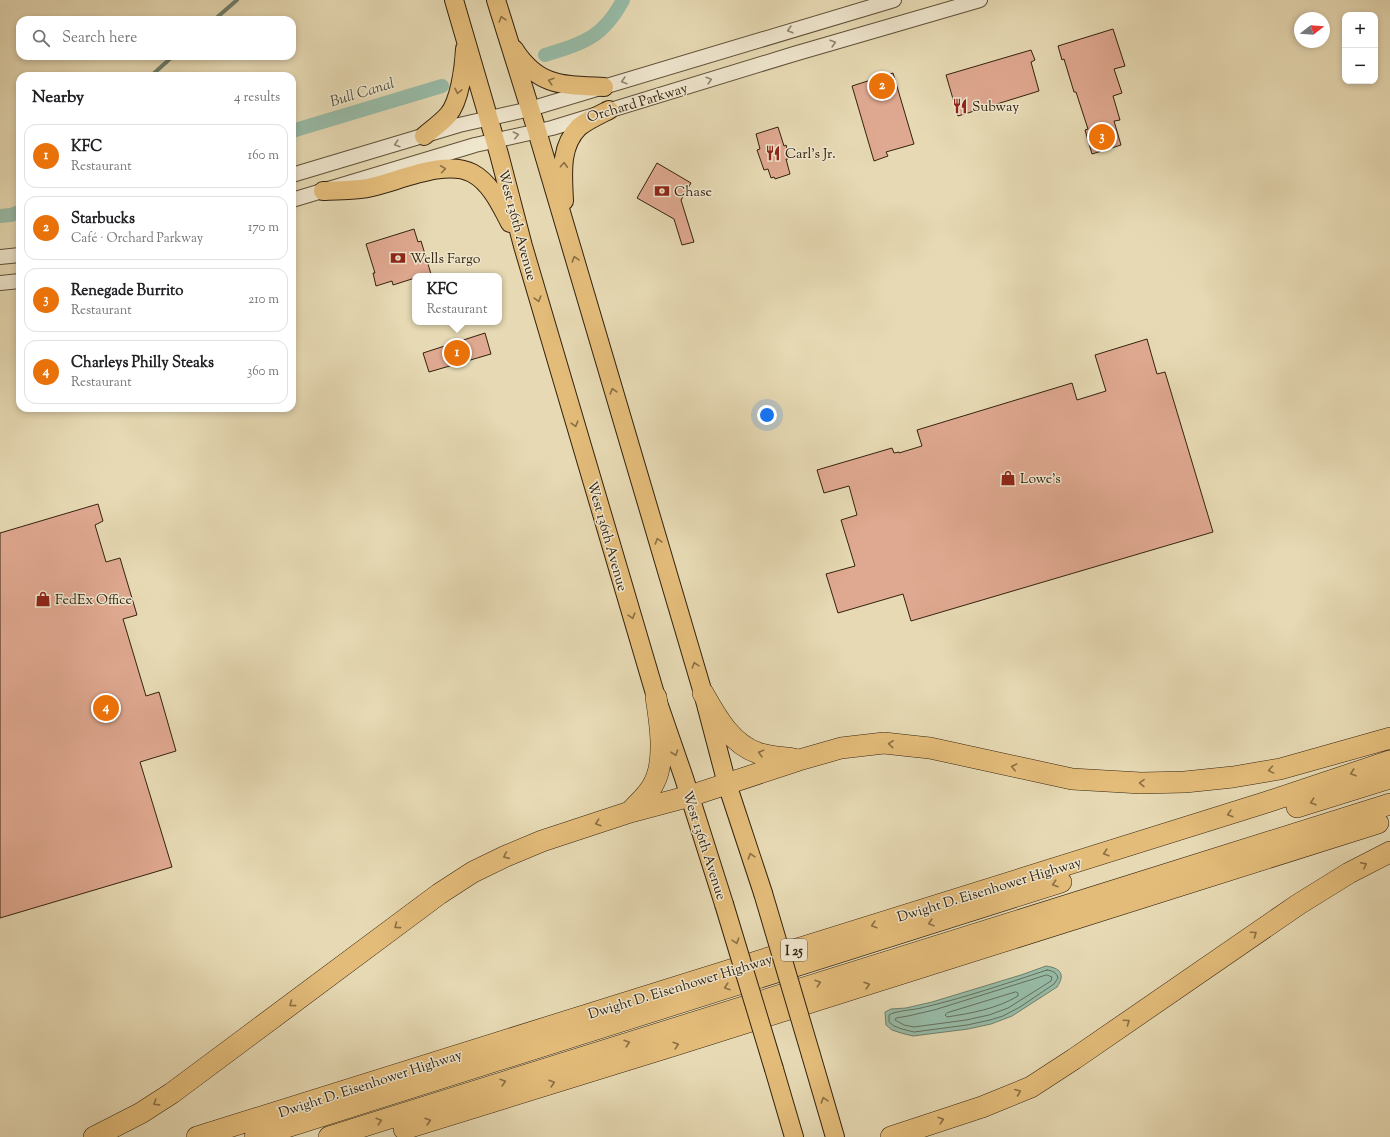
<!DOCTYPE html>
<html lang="en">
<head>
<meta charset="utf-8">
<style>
  :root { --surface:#fff; --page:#f6f6f6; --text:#202124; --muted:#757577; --line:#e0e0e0; --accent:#1a73e8 }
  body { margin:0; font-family:"Sorts Mill Goudy",serif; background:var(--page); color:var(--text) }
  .controls { position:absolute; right:12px; top:12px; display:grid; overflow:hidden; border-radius:8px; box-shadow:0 2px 6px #0003 }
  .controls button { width:36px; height:36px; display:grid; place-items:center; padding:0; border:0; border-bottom:1px solid var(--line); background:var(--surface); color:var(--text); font:20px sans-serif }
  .compass { position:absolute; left:1294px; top:12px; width:36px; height:36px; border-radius:50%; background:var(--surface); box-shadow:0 2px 6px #0003; rotate:73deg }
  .you { position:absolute; left:767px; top:415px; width:14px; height:14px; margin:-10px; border:3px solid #fff; border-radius:50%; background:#1a73e8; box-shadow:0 0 0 6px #1a73e833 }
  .badge { display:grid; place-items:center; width:26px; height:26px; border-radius:50%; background:var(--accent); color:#fff; font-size:13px; font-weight:700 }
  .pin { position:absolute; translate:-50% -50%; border:2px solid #fff; box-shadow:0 1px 4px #0006 }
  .popup { position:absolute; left:412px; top:273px; width:90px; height:52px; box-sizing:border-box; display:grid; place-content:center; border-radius:8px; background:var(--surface); filter:drop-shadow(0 1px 3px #0005); font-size:13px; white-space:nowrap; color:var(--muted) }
  .popup b { font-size:15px; color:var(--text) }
  .popup::after { content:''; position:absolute; left:50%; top:100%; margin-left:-8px; border:8px solid transparent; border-top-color:var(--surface) }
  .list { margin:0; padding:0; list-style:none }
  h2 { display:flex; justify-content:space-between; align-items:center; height:52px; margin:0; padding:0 16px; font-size:17px }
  h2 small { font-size:13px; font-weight:400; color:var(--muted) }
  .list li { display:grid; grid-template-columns:26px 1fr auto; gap:12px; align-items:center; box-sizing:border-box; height:64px; margin:0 8px 8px; padding:0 8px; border:1px solid var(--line); border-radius:12px }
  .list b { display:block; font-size:15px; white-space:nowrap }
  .list p { margin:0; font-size:13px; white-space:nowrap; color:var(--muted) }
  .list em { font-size:13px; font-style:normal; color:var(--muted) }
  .icon { flex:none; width:22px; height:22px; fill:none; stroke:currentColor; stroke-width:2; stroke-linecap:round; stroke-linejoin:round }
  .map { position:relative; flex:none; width:1390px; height:1137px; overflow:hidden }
  .search { position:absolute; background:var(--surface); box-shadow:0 2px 6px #0003; left:16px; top:16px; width:280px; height:44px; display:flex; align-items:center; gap:10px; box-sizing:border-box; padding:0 14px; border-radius:12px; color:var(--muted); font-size:15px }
  .panel { position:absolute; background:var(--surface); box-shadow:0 2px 6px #0003; left:16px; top:72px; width:280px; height:340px; border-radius:12px }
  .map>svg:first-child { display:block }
  .water { fill:#97bba7; stroke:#6f7e6a }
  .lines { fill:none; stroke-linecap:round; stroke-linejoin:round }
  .shore { stroke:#656e5a; stroke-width:1 }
  .stream { stroke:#6f7e6a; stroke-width:4 }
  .canal { stroke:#97bba7; stroke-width:14 }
  .building { fill:#dfa890; stroke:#33220e }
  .minor-casing { stroke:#605037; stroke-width:16 }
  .major-casing { stroke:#33220e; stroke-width:20 }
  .highway-casing { stroke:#33220e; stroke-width:22 }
  .minor { stroke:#efe6ce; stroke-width:14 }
  .major { stroke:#e3bc7a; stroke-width:18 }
  .highway { stroke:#e3bc7a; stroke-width:21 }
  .major-bridge-casing { stroke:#33220e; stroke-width:20; stroke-linecap:butt }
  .major-bridge { stroke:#e3bc7a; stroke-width:18 }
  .oneway { stroke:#8b6f44 }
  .oneway2 { stroke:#91846e }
  .labels { text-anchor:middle; stroke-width:3; stroke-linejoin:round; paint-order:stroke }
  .shield { fill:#efe6ce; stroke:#6b5d48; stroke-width:1 }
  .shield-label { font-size:13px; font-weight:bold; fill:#33220e }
  .street-label { font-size:14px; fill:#33220e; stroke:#efe6ce }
  .poi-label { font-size:14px; fill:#33220e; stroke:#efe6ce; text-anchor:start }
  .water-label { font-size:15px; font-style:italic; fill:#51503c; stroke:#efe6ce }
</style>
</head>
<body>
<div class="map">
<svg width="1390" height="1137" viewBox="0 0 1390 1137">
  <rect width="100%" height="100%" fill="#e6d9b3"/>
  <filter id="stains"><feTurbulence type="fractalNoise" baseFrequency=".005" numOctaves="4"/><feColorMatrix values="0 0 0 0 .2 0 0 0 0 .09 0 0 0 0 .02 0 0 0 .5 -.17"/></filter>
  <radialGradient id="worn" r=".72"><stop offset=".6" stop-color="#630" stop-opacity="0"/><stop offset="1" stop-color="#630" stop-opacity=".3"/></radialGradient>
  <!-- water -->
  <path class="water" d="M1046,966C1060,968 1066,974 1057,987L1012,1016L991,1024L968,1029L913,1036L901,1033L892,1030L886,1025L885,1012L891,1009L906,1008L932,1002L1021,975Z"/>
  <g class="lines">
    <!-- shore -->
    <path class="shore" d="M1047,970C1053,971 1056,972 1058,978L1054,984L1020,1007L1003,1016L990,1020L967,1025L914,1032L902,1029L894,1026L889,1022V1015C894,1011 913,1010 921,1008C964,998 1005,984 1047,970Z
      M1047,975L1052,977L1051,981L1008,1008L989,1015L966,1020L914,1027L904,1025L895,1020L896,1018L908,1016L934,1010Z
      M1016,992L1018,993V996C996,1009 972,1013 947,1017L945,1015L947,1013Z"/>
    <!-- stream -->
    <path class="stream" d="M214,20L237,0
      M151,76L173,56"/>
    <!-- canal -->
    <path class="canal" d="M545,55C583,43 603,38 623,0
      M292,131L442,86
      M0,216L11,215L20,212"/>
  </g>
  <!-- building -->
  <path class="building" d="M1113,29L1125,66L1114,69L1122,93L1113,96L1120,120L1114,121L1121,145L1092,154L1085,130L1088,129L1076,92H1074L1064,59L1062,60L1058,46Z
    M1031,50L1035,60L1031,62L1039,91L958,116L946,75Z
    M893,73L914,144L886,152L888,156L874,161L852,86Z
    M778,127L784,146L786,145L789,156H787L788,159H786L790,174L775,179L774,177L771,178L768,169L764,170L757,150L760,149L756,134Z
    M657,163L691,183L681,200L694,242L682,245L674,219L637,198Z
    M414,229L418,242L421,241L431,274L423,276H415V278L393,285L392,281L376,286L373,273H375L366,244Z
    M485,333L491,354L429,372L423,353Z
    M1147,339L1157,374L1165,372L1213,532L911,621L903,594L838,613L826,574L855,566L841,520L857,515L849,486L824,493L817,470L892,448L894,453L899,452V453L922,446L917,430L1072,383L1077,400L1106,391L1095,355Z
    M98,504L103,521L95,525L106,562L120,558L137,615L123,619L146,696L159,692L176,751L140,762L172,867L0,918V533Z"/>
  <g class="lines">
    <!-- minor casing -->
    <g class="minor-casing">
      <path id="minor" d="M292,175L459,125L530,109L894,0
        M292,200L475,145L552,128L794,54L980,0
        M0,257L20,255
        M0,283L20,281"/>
    </g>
    <!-- major casing -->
    <g class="major-casing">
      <path id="major" d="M454,0L499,154L523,246L656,697L684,778L724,904
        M496,0L537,131L703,693L727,784L763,893
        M514,49C538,87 563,85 604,87
        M424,136C432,129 441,123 448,115C460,101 464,67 465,49
        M323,191C339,190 356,191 372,187C399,181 446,159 472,173C491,183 501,206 510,223
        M564,201C563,175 559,147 579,127C588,120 599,115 609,110
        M811,1055L835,1137
        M774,1069L794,1137"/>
    </g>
    <!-- highway casing -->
    <g class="highway-casing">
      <path id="highway" d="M703,693C716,716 731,744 758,753C769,757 782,757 794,759
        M1297,807L1390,778
        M630,812C638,803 649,794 654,783C666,760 660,722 656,697
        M404,1129L672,1046L1378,823
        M94,1137L141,1113L172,1093L439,894L473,872L506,856L542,841L630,812L690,796L799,760L841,748L884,743L911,746L930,748L1072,779L1141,783L1185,782L1233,777L1280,769L1390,738
        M197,1137L1267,802L1390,761
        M255,1137L1061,882
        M329,1137L1390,804
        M891,1137L982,1107L1031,1087L1074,1059L1299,904L1349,873L1390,852"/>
    </g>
    <!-- minor -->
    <use href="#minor" class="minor"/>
    <!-- major -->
    <use href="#major" class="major"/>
    <!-- highway -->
    <use href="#highway" class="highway"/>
    <!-- major-bridge casing -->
    <g class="major-bridge-casing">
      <path id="major-bridge" d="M763,893L811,1055
        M724,904L774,1069"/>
    </g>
    <!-- major-bridge -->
    <use href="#major-bridge" class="major-bridge"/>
  </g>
  <!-- one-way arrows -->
  <defs><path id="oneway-chevron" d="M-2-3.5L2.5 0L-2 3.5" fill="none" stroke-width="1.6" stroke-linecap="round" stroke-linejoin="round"/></defs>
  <g class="oneway">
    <use href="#oneway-chevron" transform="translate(502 19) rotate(-107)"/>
    <use href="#oneway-chevron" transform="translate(551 81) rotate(-163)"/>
    <use href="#oneway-chevron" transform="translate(458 91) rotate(102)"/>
    <use href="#oneway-chevron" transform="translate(564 165) rotate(-87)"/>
    <use href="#oneway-chevron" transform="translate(443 169) rotate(-8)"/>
    <use href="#oneway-chevron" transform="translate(575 259) rotate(-106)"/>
    <use href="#oneway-chevron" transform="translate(538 299) rotate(74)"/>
    <use href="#oneway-chevron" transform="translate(613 391) rotate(-106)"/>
    <use href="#oneway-chevron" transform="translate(575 424) rotate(74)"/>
    <use href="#oneway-chevron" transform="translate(658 541) rotate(-107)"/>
    <use href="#oneway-chevron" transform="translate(632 616) rotate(74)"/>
    <use href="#oneway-chevron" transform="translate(695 665) rotate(-107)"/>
    <use href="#oneway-chevron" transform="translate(891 744) rotate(-175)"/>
    <use href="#oneway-chevron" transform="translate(675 753) rotate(71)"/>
    <use href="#oneway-chevron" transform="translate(761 753) rotate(-165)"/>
    <use href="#oneway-chevron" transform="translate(1014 767) rotate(-167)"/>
    <use href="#oneway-chevron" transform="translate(1271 770) rotate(170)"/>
    <use href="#oneway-chevron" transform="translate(1353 773) rotate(161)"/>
    <use href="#oneway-chevron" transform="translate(1142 783) rotate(-179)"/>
    <use href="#oneway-chevron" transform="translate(1313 802) rotate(162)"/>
    <use href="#oneway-chevron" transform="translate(1230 814) rotate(163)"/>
    <use href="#oneway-chevron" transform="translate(598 823) rotate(162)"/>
    <use href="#oneway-chevron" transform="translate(1106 853) rotate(163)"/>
    <use href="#oneway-chevron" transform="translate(506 856) rotate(156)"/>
    <use href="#oneway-chevron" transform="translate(751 856) rotate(-108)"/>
    <use href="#oneway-chevron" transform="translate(1364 865) rotate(-27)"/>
    <use href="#oneway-chevron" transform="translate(1055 884) rotate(162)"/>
    <use href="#oneway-chevron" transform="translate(931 923) rotate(162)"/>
    <use href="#oneway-chevron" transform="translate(874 925) rotate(163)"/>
    <use href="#oneway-chevron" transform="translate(397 926) rotate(143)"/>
    <use href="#oneway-chevron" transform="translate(1254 934) rotate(-35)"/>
    <use href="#oneway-chevron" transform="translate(736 941) rotate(73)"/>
    <use href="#oneway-chevron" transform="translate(818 983) rotate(-17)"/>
    <use href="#oneway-chevron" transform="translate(867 985) rotate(-17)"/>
    <use href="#oneway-chevron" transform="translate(727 987) rotate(162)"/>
    <use href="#oneway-chevron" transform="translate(292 1004) rotate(143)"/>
    <use href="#oneway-chevron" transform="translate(1127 1022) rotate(-35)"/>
    <use href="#oneway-chevron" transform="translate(627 1043) rotate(-17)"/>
    <use href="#oneway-chevron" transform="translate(676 1045) rotate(-17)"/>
    <use href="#oneway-chevron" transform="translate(503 1082) rotate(-17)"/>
    <use href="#oneway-chevron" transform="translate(552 1083) rotate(-17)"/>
    <use href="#oneway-chevron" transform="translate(1018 1092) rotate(-23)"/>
    <use href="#oneway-chevron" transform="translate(824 1100) rotate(-107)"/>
    <use href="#oneway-chevron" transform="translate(156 1103) rotate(148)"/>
    <use href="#oneway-chevron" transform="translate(941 1120) rotate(-18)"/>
    <use href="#oneway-chevron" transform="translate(379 1121) rotate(-17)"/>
    <use href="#oneway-chevron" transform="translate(428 1121) rotate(-17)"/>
  </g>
  <g class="oneway2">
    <use href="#oneway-chevron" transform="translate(790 30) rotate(164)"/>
    <use href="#oneway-chevron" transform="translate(833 43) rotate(-16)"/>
    <use href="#oneway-chevron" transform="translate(709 80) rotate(-17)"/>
    <use href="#oneway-chevron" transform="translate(624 81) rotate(163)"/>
    <use href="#oneway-chevron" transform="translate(516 135) rotate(-13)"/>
    <use href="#oneway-chevron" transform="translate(397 144) rotate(163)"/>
  </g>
  <!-- icons -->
  <defs>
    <g id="restaurant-bare" transform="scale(1.2)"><path d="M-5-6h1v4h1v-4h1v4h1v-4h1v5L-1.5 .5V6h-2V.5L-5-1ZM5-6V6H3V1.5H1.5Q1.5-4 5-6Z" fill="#8f2418" stroke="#efe6ce" stroke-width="2.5" paint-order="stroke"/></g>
    <g id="bank-bare" transform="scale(1.2)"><path d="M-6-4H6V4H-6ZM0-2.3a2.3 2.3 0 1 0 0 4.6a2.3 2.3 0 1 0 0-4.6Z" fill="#8f2418" stroke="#efe6ce" stroke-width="2.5" paint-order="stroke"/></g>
    <g id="shop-bare" transform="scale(1.2)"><path d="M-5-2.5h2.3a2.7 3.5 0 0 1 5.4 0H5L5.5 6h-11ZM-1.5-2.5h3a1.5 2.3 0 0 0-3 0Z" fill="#8f2418" stroke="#efe6ce" stroke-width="2.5" paint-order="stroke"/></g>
  </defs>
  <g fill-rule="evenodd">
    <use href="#restaurant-bare" x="960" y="106"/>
    <use href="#restaurant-bare" x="773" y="153"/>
    <use href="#bank-bare" x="662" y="191"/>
    <use href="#bank-bare" x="398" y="258"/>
    <use href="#shop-bare" x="1008" y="478"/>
    <use href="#shop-bare" x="43" y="599"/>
  </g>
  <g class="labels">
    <!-- shield labels -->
    <rect class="shield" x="781" y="939" width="26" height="22" rx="3"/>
    <g class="shield-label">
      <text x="794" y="955">I 25</text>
    </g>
    <!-- street labels -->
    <g class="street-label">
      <text transform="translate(637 102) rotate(-17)" y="5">Orchard Parkway</text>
      <text transform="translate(518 225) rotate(75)" y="5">West 136th Avenue</text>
      <text transform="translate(608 536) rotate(74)" y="5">West 136th Avenue</text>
      <text transform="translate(705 845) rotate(72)" y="5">West 136th Avenue</text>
      <text transform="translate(989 889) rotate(-17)" y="5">Dwight D. Eisenhower Highway</text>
      <text transform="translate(680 986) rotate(-17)" y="5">Dwight D. Eisenhower Highway</text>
      <text transform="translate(370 1083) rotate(-18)" y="5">Dwight D. Eisenhower Highway</text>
    </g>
    <!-- poi labels -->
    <g class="poi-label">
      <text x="972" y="111">Subway</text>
      <text x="785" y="158">Carl's Jr.</text>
      <text x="674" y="196">Chase</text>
      <text x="410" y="263">Wells Fargo</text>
      <text x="1020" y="483">Lowe's</text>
      <text x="55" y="604">FedEx Office</text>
    </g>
    <!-- water labels -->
    <g class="water-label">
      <text transform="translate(362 92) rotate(-17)" y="5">Bull Canal</text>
    </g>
  </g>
  <rect width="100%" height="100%" filter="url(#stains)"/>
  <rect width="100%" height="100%" fill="url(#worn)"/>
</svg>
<div class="controls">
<button>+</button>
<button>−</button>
</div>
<svg class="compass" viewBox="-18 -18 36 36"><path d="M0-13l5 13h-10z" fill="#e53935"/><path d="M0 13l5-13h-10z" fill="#757577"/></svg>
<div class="you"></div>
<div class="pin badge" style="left:457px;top:353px;background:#e8710a">1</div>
<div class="popup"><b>KFC</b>Restaurant</div>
<div class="pin badge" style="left:882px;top:86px;background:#e8710a">2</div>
<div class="pin badge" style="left:1102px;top:137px;background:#e8710a">3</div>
<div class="pin badge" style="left:106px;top:708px;background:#e8710a">4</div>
<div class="search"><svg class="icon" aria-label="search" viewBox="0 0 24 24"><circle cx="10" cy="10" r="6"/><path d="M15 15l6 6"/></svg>Search here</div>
<section class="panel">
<h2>Nearby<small>4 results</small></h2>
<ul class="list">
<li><span class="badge" style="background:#e8710a">1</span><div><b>KFC</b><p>Restaurant</p></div><em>160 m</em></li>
<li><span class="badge" style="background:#e8710a">2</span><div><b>Starbucks</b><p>Café · Orchard Parkway</p></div><em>170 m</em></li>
<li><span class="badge" style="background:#e8710a">3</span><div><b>Renegade Burrito</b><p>Restaurant</p></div><em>210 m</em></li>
<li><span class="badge" style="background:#e8710a">4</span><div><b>Charleys Philly Steaks</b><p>Restaurant</p></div><em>360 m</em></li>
</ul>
</section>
</div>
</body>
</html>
